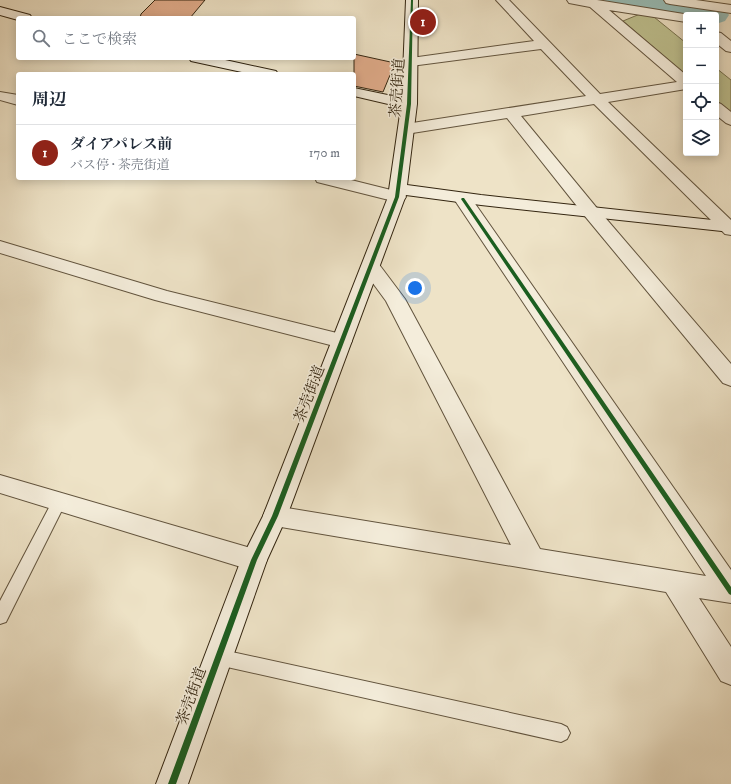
<!DOCTYPE html>
<html lang="ja">
<head>
<meta charset="utf-8">
<style>
  :root { --surface:#fff; --page:#f6f6f7; --text:#1f2937; --muted:#747a83; --line:#e0e1e3; --accent:#8f2418 }
  body { margin:0; font-family:"IM FELL DW Pica","Noto Serif JP",serif; background:var(--page); color:var(--text) }
  .controls { position:absolute; right:12px; top:12px; display:grid; overflow:hidden; border-radius:4px; box-shadow:0 2px 10px #0003 }
  .controls button { width:36px; height:36px; display:grid; place-items:center; padding:0; border:0; border-bottom:1px solid var(--line); background:var(--surface); color:var(--text); font:20px sans-serif }
  .you { position:absolute; left:415px; top:288px; width:14px; height:14px; margin:-10px; border:3px solid #fff; border-radius:50%; background:#1a73e8; box-shadow:0 0 0 6px #1a73e833 }
  .badge { display:grid; place-items:center; width:26px; height:26px; border-radius:50%; background:var(--accent); color:#fff; font-size:13px; font-weight:700 }
  .pin { position:absolute; translate:-50% -50%; border:2px solid #fff; box-shadow:0 1px 4px #0006 }
  .list { margin:0; padding:0; list-style:none }
  h2 { display:flex; justify-content:space-between; align-items:center; height:52px; margin:0; padding:0 16px; font-size:17px }
  h2 small { font-size:13px; font-weight:400; color:var(--muted) }
  .list li { display:grid; grid-template-columns:26px 1fr auto; gap:12px; align-items:center; box-sizing:border-box; height:56px; padding:0 16px; border-top:1px solid var(--line) }
  .list b { display:block; font-size:15px; white-space:nowrap }
  .list p { margin:0; font-size:13px; white-space:nowrap; color:var(--muted) }
  .list em { font-size:13px; font-style:normal; color:var(--muted) }
  .icon { flex:none; width:22px; height:22px; fill:none; stroke:currentColor; stroke-width:2; stroke-linecap:round; stroke-linejoin:round }
  .map { position:relative; flex:none; width:731px; height:784px; overflow:hidden }
  .search { position:absolute; background:var(--surface); box-shadow:0 2px 10px #0003; left:16px; top:16px; width:340px; height:44px; display:flex; align-items:center; gap:10px; box-sizing:border-box; padding:0 14px; border-radius:4px; color:var(--muted); font-size:15px }
  .panel { position:absolute; background:var(--surface); box-shadow:0 2px 10px #0003; left:16px; top:72px; width:340px; height:108px; border-radius:4px }
  .map>svg:first-child { display:block }
  .green { fill:#bfc291; stroke:#797450 }
  .lines { fill:none; stroke-linecap:round; stroke-linejoin:round }
  .river { fill:#99beb8; fill-rule:evenodd }
  .building { fill:#e1ac8b; stroke:#332510 }
  .lane-casing { stroke:#62543e; stroke-width:2 }
  .street-casing { stroke:#62543e; stroke-width:2 }
  .secondary-casing { stroke:#332510; stroke-width:2 }
  .lane { fill:#f4eddb; fill-rule:evenodd }
  .street { fill:#f4eddb; fill-rule:evenodd }
  .secondary { fill:#f4eddb; fill-rule:evenodd }
  .cycleway-casing { stroke:#f4eddb; stroke-width:3 }
  .cycleway { fill:#1b5e20; fill-rule:evenodd }
  .labels { text-anchor:middle; stroke-width:3; stroke-linejoin:round; paint-order:stroke }
  .street-label { font-size:15px; fill:#332510; stroke:#f4eddb }
</style>
</head>
<body>
<div class="map">
<svg width="731" height="784" viewBox="0 0 731 784">
  <rect width="100%" height="100%" fill="#eee3c7"/>
  <filter id="stains"><feTurbulence type="fractalNoise" baseFrequency=".005" numOctaves="4"/><feColorMatrix values="0 0 0 0 .2 0 0 0 0 .09 0 0 0 0 .02 0 0 0 .5 -.17"/></filter>
  <radialGradient id="worn" r=".72"><stop offset=".6" stop-color="#630" stop-opacity="0"/><stop offset="1" stop-color="#630" stop-opacity=".3"/></radialGradient>
  <!-- green -->
  <path class="green" d="M640,14L654,17L686,43V75L623,21Z
    M716,68L731,80V113L716,100Z"/>
  <g class="lines">
    <!-- river -->
    <path class="river" d="M604,0H676L725,9L729,15L725,21L716,24V15H686V20L619,9L609,6Z"/>
  </g>
  <!-- building -->
  <path class="building" d="M155,0H205L190,18H140L141,14Z
    M354,54L395,63L383,92L354,86Z"/>
  <g class="lines">
    <!-- lane casing -->
    <g class="lane-casing">
      <path id="lane" d="M59,496L64,498L66,502L6,622L0,624V601L54,498Z
        M218,649L561,724L567,727L570,733L567,739L561,742L218,665L212,662L210,657L212,652Z"/>
    </g>
    <!-- street casing -->
    <g class="street-casing">
      <path id="street" d="M496,0H509L600,94L677,82L590,7L569,3L567,0H597L690,15H686V22L609,10L686,75V89L608,102L731,220V235L725,234L594,104L521,116L596,207L731,364V386L723,383L584,215L507,118L406,134L400,132L398,129L400,126L406,124L586,96L541,49L411,66L406,65L404,62L406,59L411,58L534,41Z
        M664,0H696L731,5V13L670,4L666,3Z
        M716,32L721,33L731,41V52L726,51L716,43Z
        M0,92L18,95V105L0,100Z
        M716,102L721,104L731,112V125L726,123L716,115Z
        M315,178H343L403,193L406,197L403,201L397,202L317,182Z
        M463,194L469,195L731,570V603L699,598L731,647V685L721,681L666,592L275,526L266,523L263,516L266,509L275,506L511,545L386,301L361,267L364,263L371,261L378,263L405,299L540,549L706,576L454,199L457,195Z
        M0,241L167,291L349,336L352,341L349,346L342,348L155,300L0,253Z
        M0,475L254,549L263,552L267,560L263,568L254,571L0,493Z"/>
    </g>
    <!-- secondary casing -->
    <g class="secondary-casing">
      <path id="secondary" d="M406,0H418L417,104L407,185L481,195L731,222V232L481,205L406,195L287,516L267,560L188,784H156L241,560L263,516L388,197L401,107L354,96V88L402,98Z
        M0,7L30,15L32,18H18V20L0,15Z
        M189,58H216L276,71L278,74H251L191,61Z"/>
    </g>
    <!-- lane -->
    <use href="#lane" class="lane"/>
    <!-- street -->
    <use href="#street" class="street"/>
    <!-- secondary -->
    <use href="#secondary" class="secondary"/>
    <!-- cycleway casing -->
    <g class="cycleway-casing">
      <path id="cycleway" d="M411,0H413L411,104L399,197L278,516L257,560L176,784H168L251,560L272,516L395,197L407,104Z
        M462,198H464L731,587V595L729,594L461,199Z"/>
    </g>
    <!-- cycleway -->
    <use href="#cycleway" class="cycleway"/>
  </g>
  <g class="labels">
    <!-- street labels -->
    <g class="street-label">
      <text transform="translate(397 88) rotate(-86)" y="5">茶売街道</text>
      <text transform="translate(309 394) rotate(-69)" y="5">茶売街道</text>
      <text transform="translate(191 696) rotate(-70)" y="5">茶売街道</text>
    </g>
  </g>
  <rect width="100%" height="100%" filter="url(#stains)"/>
  <rect width="100%" height="100%" fill="url(#worn)"/>
</svg>
<div class="controls">
<button>+</button>
<button>−</button>
<button><svg class="icon" aria-label="locate" viewBox="0 0 24 24"><circle cx="12" cy="12" r="6"/><path d="M12 2v4M12 18v4M2 12h4M18 12h4"/></svg></button>
<button><svg class="icon" aria-label="layers" viewBox="0 0 24 24"><path d="M12 4l9 5-9 5-9-5zM3 14l9 5 9-5"/></svg></button>
</div>
<div class="you"></div>
<div class="pin badge" style="left:423px;top:22px">1</div>
<div class="search"><svg class="icon" aria-label="search" viewBox="0 0 24 24"><circle cx="10" cy="10" r="6"/><path d="M15 15l6 6"/></svg>ここで検索</div>
<section class="panel">
<h2>周辺<small></small></h2>
<ul class="list">
<li><span class="badge">1</span><div><b>ダイアパレス前</b><p>バス停 · 茶売街道</p></div><em>170 m</em></li>
</ul>
</section>
</div>
</body>
</html>
